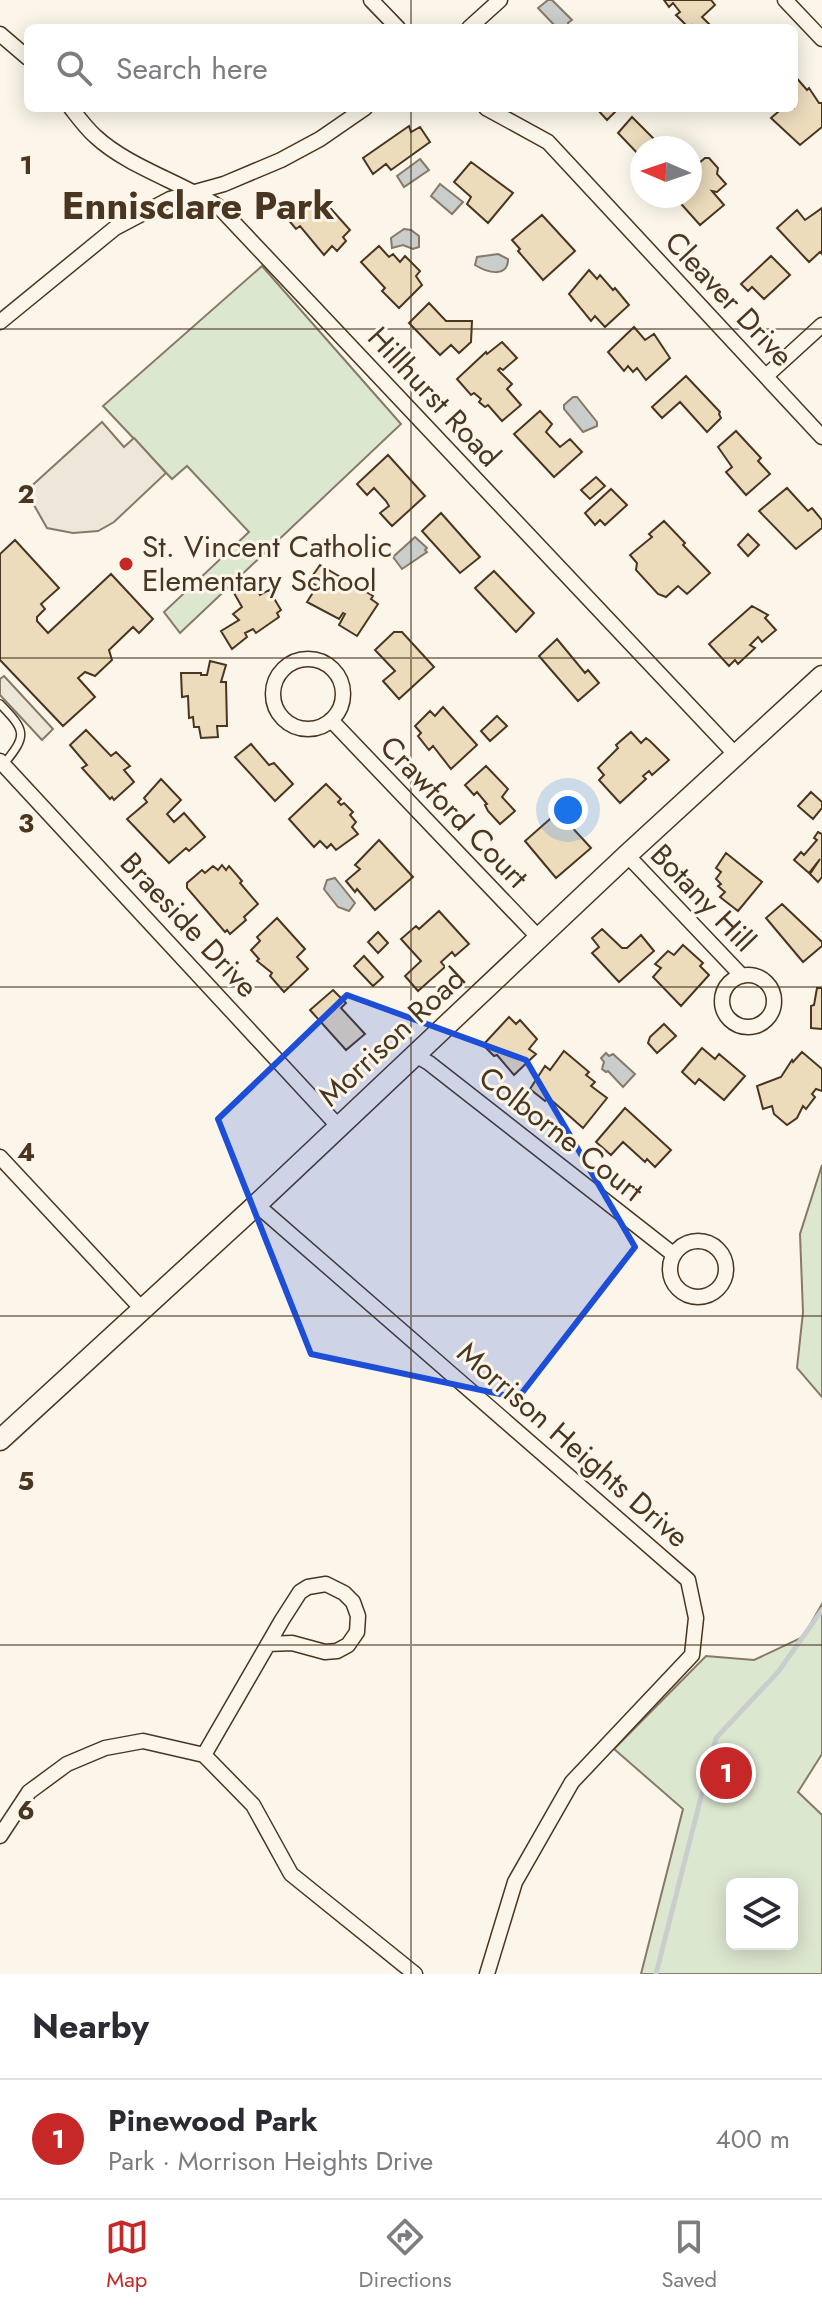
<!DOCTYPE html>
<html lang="en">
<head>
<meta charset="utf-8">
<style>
  :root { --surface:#fff; --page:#f2f2f3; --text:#2b2b33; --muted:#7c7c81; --line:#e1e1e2; --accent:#c62828 }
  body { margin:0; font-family:Jost,sans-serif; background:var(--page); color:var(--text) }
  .controls { position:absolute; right:24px; bottom:24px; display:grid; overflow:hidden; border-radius:12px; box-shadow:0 4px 20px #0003 }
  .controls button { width:72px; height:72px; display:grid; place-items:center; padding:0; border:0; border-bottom:2px solid var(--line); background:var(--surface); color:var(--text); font:40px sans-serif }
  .compass { position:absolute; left:630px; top:136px; width:72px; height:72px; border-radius:50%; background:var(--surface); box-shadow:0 4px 20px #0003; rotate:272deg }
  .you { position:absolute; left:568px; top:810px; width:28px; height:28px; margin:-20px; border:6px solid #fff; border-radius:50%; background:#1a73e8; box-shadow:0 0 0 12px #1a73e833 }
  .badge { display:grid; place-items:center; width:52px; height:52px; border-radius:50%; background:var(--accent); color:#fff; font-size:26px; font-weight:700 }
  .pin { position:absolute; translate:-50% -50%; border:4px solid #fff; box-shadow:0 2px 8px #0006 }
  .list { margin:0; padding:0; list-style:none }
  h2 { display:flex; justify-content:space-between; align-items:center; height:104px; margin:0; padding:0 32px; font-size:34px }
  h2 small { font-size:26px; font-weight:400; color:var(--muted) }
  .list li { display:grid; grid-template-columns:52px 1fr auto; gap:24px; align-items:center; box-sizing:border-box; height:120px; padding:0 32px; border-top:2px solid var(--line) }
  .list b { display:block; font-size:30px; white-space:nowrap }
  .list p { margin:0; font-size:26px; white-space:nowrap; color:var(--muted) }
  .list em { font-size:26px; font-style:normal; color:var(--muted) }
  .icon { flex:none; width:44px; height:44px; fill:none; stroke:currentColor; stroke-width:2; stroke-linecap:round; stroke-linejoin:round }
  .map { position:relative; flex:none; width:822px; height:1974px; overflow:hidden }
  .search { position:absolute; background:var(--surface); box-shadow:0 4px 20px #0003; left:24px; right:24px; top:24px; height:88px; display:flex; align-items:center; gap:20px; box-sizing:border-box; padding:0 28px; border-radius:12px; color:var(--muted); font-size:30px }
  .sheet { height:224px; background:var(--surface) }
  nav { display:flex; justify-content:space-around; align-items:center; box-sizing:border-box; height:112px; border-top:2px solid var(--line); background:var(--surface); font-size:22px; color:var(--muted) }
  nav a { display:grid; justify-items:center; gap:4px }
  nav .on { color:var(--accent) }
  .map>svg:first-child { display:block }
  .green { fill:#dce7d0; stroke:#887966; stroke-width:2; fill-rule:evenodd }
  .parking { fill:#ede7d9; stroke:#887966; stroke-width:2 }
  .water { fill:#c9cecd; stroke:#887966; stroke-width:2 }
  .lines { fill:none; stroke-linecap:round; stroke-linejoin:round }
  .stream { stroke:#c9cecd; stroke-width:5 }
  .building { fill:#ecdcbc; stroke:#4a3520; stroke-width:2 }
  .lane-casing { stroke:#4a3520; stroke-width:10 }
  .street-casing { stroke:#4a3520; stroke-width:17 }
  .secondary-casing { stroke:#4a3520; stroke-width:23 }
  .lane { stroke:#fbf6e9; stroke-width:7 }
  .street { stroke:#fbf6e9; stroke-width:14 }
  .secondary { stroke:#fbf6e9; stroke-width:20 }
  .marked { fill:#1d4ed8; fill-opacity:0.2; stroke:#1d4ed8; stroke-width:6; stroke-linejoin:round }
  .grid { fill:none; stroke:#4a3520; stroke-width:2; stroke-opacity:0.55 }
  .poi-dot { fill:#c62828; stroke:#fbf6e9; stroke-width:3 }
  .labels { text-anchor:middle; stroke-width:6; stroke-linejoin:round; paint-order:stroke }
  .street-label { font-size:30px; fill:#4a3520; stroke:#fbf6e9 }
  .poi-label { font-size:30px; fill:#4a3520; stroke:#fbf6e9; text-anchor:start }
  .district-label { font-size:38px; font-weight:bold; fill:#4a3520; stroke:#fbf6e9 }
  .grid-label { font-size:26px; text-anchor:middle; font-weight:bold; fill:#4a3520; stroke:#fbf6e9; stroke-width:6; stroke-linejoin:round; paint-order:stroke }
</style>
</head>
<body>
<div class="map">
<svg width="822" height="1974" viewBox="0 0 822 1974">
  <rect width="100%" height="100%" fill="#fbf6e9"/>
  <!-- green -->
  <path class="green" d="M262,266L401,424L180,633L164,612L249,532L187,466L172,479L103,406Z
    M822,1165V1397L797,1368L803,1312L800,1234Z
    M822,1604V1754L798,1792L822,1815V1974H641L683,1809L614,1749L706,1656L754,1660L803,1637ZM732,1884H792V1944H732Z"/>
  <!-- parking -->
  <path class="parking" d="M102,422L124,447L134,438L166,473L114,522L98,531L73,533L47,528L26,491Z
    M4,676L53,729L42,740L0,695V679Z"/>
  <!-- water -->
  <path class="water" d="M548,0H552L572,20L568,23L569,28H557L538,8Z
    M420,159L429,170L404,187L397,176Z
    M440,184L463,202L452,214L431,196Z
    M404,229L411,230L419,236V247L413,249L403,245L392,248L391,238Z
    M498,254L508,259C508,279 486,272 475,265L477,257Z
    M573,397H577L597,422V426L583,432L564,409V405Z
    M415,537L427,548L425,550L427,552L402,569L393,557Z
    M335,878L355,903L349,911L338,907L324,889L327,880Z
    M606,1053L609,1056L613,1054L635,1074L623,1087L608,1071L606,1072L602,1069L604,1062L601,1058Z"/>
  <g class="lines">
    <!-- stream -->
    <path class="stream" d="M656,1974L716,1738L778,1672L822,1610"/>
  </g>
  <!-- building -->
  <path class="building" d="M664,0H711L715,5L702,17L712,27L695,28L692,25L689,28L676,15L680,12L673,3L669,7Z
    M794,75L807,90L809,88L819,103H822V127L800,145L771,118L778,112L774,108H794Z
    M596,108H619L607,120Z
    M632,117L663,148H642V158L618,133Z
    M409,126L411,132L420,127L430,142L391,170L386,164L373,174L363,158Z
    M705,158H709L718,168L717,174L726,184L717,192L712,191L724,205L700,225L674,196H690V175L693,168Z
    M471,162L513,193L488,223L467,204L471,197L454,182Z
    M306,200L315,210L325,202L350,230L343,237L346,241L337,251L332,246L324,255L300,226L296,229L286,217Z
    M822,208V254L820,252L809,262L777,228L797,210L805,220Z
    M542,215L575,251L543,280L518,251L520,249L512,240Z
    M379,246L389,257L393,254L400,262L405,256L420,271L416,276L422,285L399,308L382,291L385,288L361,262Z
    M771,256L790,275L764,299L752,287L748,291L741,284Z
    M589,270L597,279L600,275L613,290L615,288L629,305L605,327L595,316L591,321L569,294Z
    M429,303L446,321H472L471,342L459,353L451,345L440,355L409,323Z
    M634,327L645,340L654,334L670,358L646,380L637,368L633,372L628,366L624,371L608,352Z
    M502,342L517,358L503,370L500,368L498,370L512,384L507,389L521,405L502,421L488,405L485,407L479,402L481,399L474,393L471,395L457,379L486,352L487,354Z
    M686,376L720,412L719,414L721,418L707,432L680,402L662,418L652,407Z
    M540,411L552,424L546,432L560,447L570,439L582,452L554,477L514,434Z
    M736,431L761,458L758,461L770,474L746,495L726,472L732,467L718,447Z
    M388,455L425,496L392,526L380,513L389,506L386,501L374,488L367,495L357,484Z
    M596,477L605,486L590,499L581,490Z
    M787,488L808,511L812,508L822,520V528L796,549L759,511Z
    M611,489L627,505L605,525L600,520L595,525L585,513Z
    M441,513L480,557L460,573L422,531Z
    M664,521L685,543L683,545L710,573L687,594L678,586L666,597L658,594L636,570L637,563L630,555L652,537L649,534Z
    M748,534L759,545L748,556L738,545Z
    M15,540L59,588L41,604L45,609L37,617V621L48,633L111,574L153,619L139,633L133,627L109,650L112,660L95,676L85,672L78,678L95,697L63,726L0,660V554Z
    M320,565L373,596L371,599L378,604L357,636L339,625L345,614L343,613L339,619L307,602L317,586L309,581Z
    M494,571L534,613L516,632L475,588Z
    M251,581L260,595L269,590L281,610L277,613L279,617L256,633L253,629L245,633L247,637L232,649L221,631L239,620L233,614L242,607L234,593Z
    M752,606L768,615L765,618L776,630L762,642L758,637L750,645L755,648L738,664L735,660L729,666L709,644Z
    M394,632H402L434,667L399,699L383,681L395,671L375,650Z
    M557,639L585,673L588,670L599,683L578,701L539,656Z
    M210,661L226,665L221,682H226L227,726H217L218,737L201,738L199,727H194L193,717L189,718L188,696L182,697L181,673H201V675H207Z
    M443,707L477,745L451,769L433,746L429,750L418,736L421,733L415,726L430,711L435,716Z
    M497,716L507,726L490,741L481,731Z
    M86,730L111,756L116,752L130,766L124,770L134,782L114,800L112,797L110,799L82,768L87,765L70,745Z
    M631,732L641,743L646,738L650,741L669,760L652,775L649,771L643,776L646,779L620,803L599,780L604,775L598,768L618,748L616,745Z
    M251,744L269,765L274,763L293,784L275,801L235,757Z
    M486,766L508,789L502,797L515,811L500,824L488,811L485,805L487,804L477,792L474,795L465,785Z
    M161,779L181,800L167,814L174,822L184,813L205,837L189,851L186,848L169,863L127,819L147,802L144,798Z
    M326,784L341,799L338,802L341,805L344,803L353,812L350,815L356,822L352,827L358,834L336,850L331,844L327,848L320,841L314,847L289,819Z
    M811,792L822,802V808L813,819L798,806Z
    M558,812L591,848L556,878L525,841Z
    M818,832L822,834V877L818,882L810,874L820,859L809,873L794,860L801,852L804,855L817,840L814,838Z
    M379,840L413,877L375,910L357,889L355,892L346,881L360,869L355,865Z
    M726,853L762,882L738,911L720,897L725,892L718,886L721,884L716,879L721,872L716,868Z
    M222,865L226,870L229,866L242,881L240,883L258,904L244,917L246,920L230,934L227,930L225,932L187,888V883L202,870L205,873L213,866L218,870Z
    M782,904L822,942V946L803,962L766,918Z
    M439,911L469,944L455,956L452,952L441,962L445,967L418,991L405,976L421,961L401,939L416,926L419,929Z
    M277,918L305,949L297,957L308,969L284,992L270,976L272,973L257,961L259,959L251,950L260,941L257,937Z
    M602,929L622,948H627L641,935L654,951L619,982L592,953L599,947L592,938Z
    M378,932L388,943L378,953L368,942Z
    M683,945L703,963L700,966L709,975L681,1006L653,977L661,968L655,964L668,951L674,955Z
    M364,956L383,977L373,986L354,966Z
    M817,988H822V1029L811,1028V1006L814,1005Z
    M333,990L346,1003L341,1008L365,1034L346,1050L310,1010Z
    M509,1017L516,1024L520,1020L537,1039L529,1049L536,1054L514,1075L497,1055L494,1056L483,1045Z
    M664,1024L676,1036L657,1053L648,1043L650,1037Z
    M702,1048L715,1059L719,1054L745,1076L724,1100L699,1079L695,1084L682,1072Z
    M564,1051L589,1072L586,1075L595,1082L591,1086L607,1098L583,1128L549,1098L545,1101L530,1089L545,1066L550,1070Z
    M802,1052L822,1069V1091L816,1089L812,1094L815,1097L806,1109L803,1106L797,1118L787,1125L774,1114L772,1106L763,1109L757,1086L781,1077L792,1060L793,1062Z
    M625,1108L671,1150L655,1167L647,1159L645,1162L623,1142L611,1155L596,1142Z"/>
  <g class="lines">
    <!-- lane casing -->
    <g class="lane-casing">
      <path id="lane" d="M0,704C26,731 28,735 3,765"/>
    </g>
    <!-- street casing -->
    <g class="street-casing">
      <path id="street" d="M371,0L398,28
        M785,0L822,39
        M469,28L500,0
        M0,34L28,58
        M71,108C78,117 86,128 95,136C128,167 181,182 219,207L736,755
        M486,108L548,142L822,437
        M0,322L115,228L170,199L224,184L281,160L320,139L365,108
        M766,376L822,325
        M273 694a35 35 0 1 1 70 0a35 35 0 1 1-70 0Z
        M331,720L540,939
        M0,761L339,1127
        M627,855L742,976
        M722 1001a26 26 0 1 1 52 0a26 26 0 1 1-52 0Z
        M417,1056L429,1063L673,1254
        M0,1157L141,1308
        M254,1207L265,1212L688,1580L696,1618L692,1655L572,1782L515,1882L487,1974
        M670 1269a28 28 0 1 1 56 0a28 28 0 1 1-56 0Z
        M204,1755L282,1620L300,1592L308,1587L326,1584L344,1593L353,1602L358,1616L357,1632L348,1645L337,1651L325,1652L292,1643L268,1644
        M0,1836L29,1792L67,1764L105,1748L143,1741L204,1755L253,1805L291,1874L415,1974"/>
    </g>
    <!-- secondary casing -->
    <g class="secondary-casing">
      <path id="secondary" d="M0,1440L254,1207L627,855L822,676"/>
    </g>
    <!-- lane -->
    <use href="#lane" class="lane"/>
    <!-- street -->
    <use href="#street" class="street"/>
    <!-- secondary -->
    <use href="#secondary" class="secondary"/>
  </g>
  <!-- marked area -->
  <path class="marked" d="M347,995L526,1060L635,1247L518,1398L311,1354L218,1119Z"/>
  <!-- grid -->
  <path class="grid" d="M411,0V28M411,108V1974M0,329H822M0,658H822M0,987H822M0,1316H822M0,1645H822"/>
  <!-- markers -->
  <circle class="poi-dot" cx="126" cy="564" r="8"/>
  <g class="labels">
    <!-- street labels -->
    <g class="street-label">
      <text transform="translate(729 299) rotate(47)" y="10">Cleaver Drive</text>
      <text transform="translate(434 397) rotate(47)" y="10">Hillhurst Road</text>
      <text transform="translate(454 812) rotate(46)" y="10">Crawford Court</text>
      <text transform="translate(703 898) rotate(46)" y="10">Botany Hill</text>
      <text transform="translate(189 925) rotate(47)" y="10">Braeside Drive</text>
      <text transform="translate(392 1037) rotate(-43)" y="10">Morrison Road</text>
      <text transform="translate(561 1134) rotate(38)" y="10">Colborne Court</text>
      <text transform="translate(573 1445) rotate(41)" y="10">Morrison Heights Drive</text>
    </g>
    <!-- poi labels -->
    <g class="poi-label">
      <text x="142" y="557">St. Vincent Catholic<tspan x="142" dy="34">Elementary School</tspan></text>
    </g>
    <!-- district labels -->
    <g class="district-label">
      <text x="198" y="219">Ennisclare Park</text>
    </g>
  </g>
  <g class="grid-label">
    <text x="26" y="174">1</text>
    <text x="26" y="503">2</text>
    <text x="26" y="832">3</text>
    <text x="26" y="1161">4</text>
    <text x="26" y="1490">5</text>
    <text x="26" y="1819">6</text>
  </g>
</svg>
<div class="controls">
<button><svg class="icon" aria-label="layers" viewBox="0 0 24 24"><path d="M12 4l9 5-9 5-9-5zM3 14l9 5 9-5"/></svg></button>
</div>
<svg class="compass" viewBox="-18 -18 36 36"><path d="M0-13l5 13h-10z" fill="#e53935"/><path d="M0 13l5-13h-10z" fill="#7c7c81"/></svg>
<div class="you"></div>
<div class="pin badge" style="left:726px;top:1773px">1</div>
<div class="search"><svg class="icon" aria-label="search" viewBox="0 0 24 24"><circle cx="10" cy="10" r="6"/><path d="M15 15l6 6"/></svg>Search here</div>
</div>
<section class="sheet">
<h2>Nearby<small></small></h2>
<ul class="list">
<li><span class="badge">1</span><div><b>Pinewood Park</b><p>Park · Morrison Heights Drive</p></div><em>400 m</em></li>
</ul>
</section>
<nav>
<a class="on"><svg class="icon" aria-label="map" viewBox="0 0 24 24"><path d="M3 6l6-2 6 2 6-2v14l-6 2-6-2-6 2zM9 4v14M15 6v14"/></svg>Map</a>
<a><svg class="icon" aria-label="directions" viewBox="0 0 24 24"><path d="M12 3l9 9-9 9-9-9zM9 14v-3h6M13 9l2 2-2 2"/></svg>Directions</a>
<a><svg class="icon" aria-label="saved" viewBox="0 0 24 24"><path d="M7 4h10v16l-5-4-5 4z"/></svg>Saved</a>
</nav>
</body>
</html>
